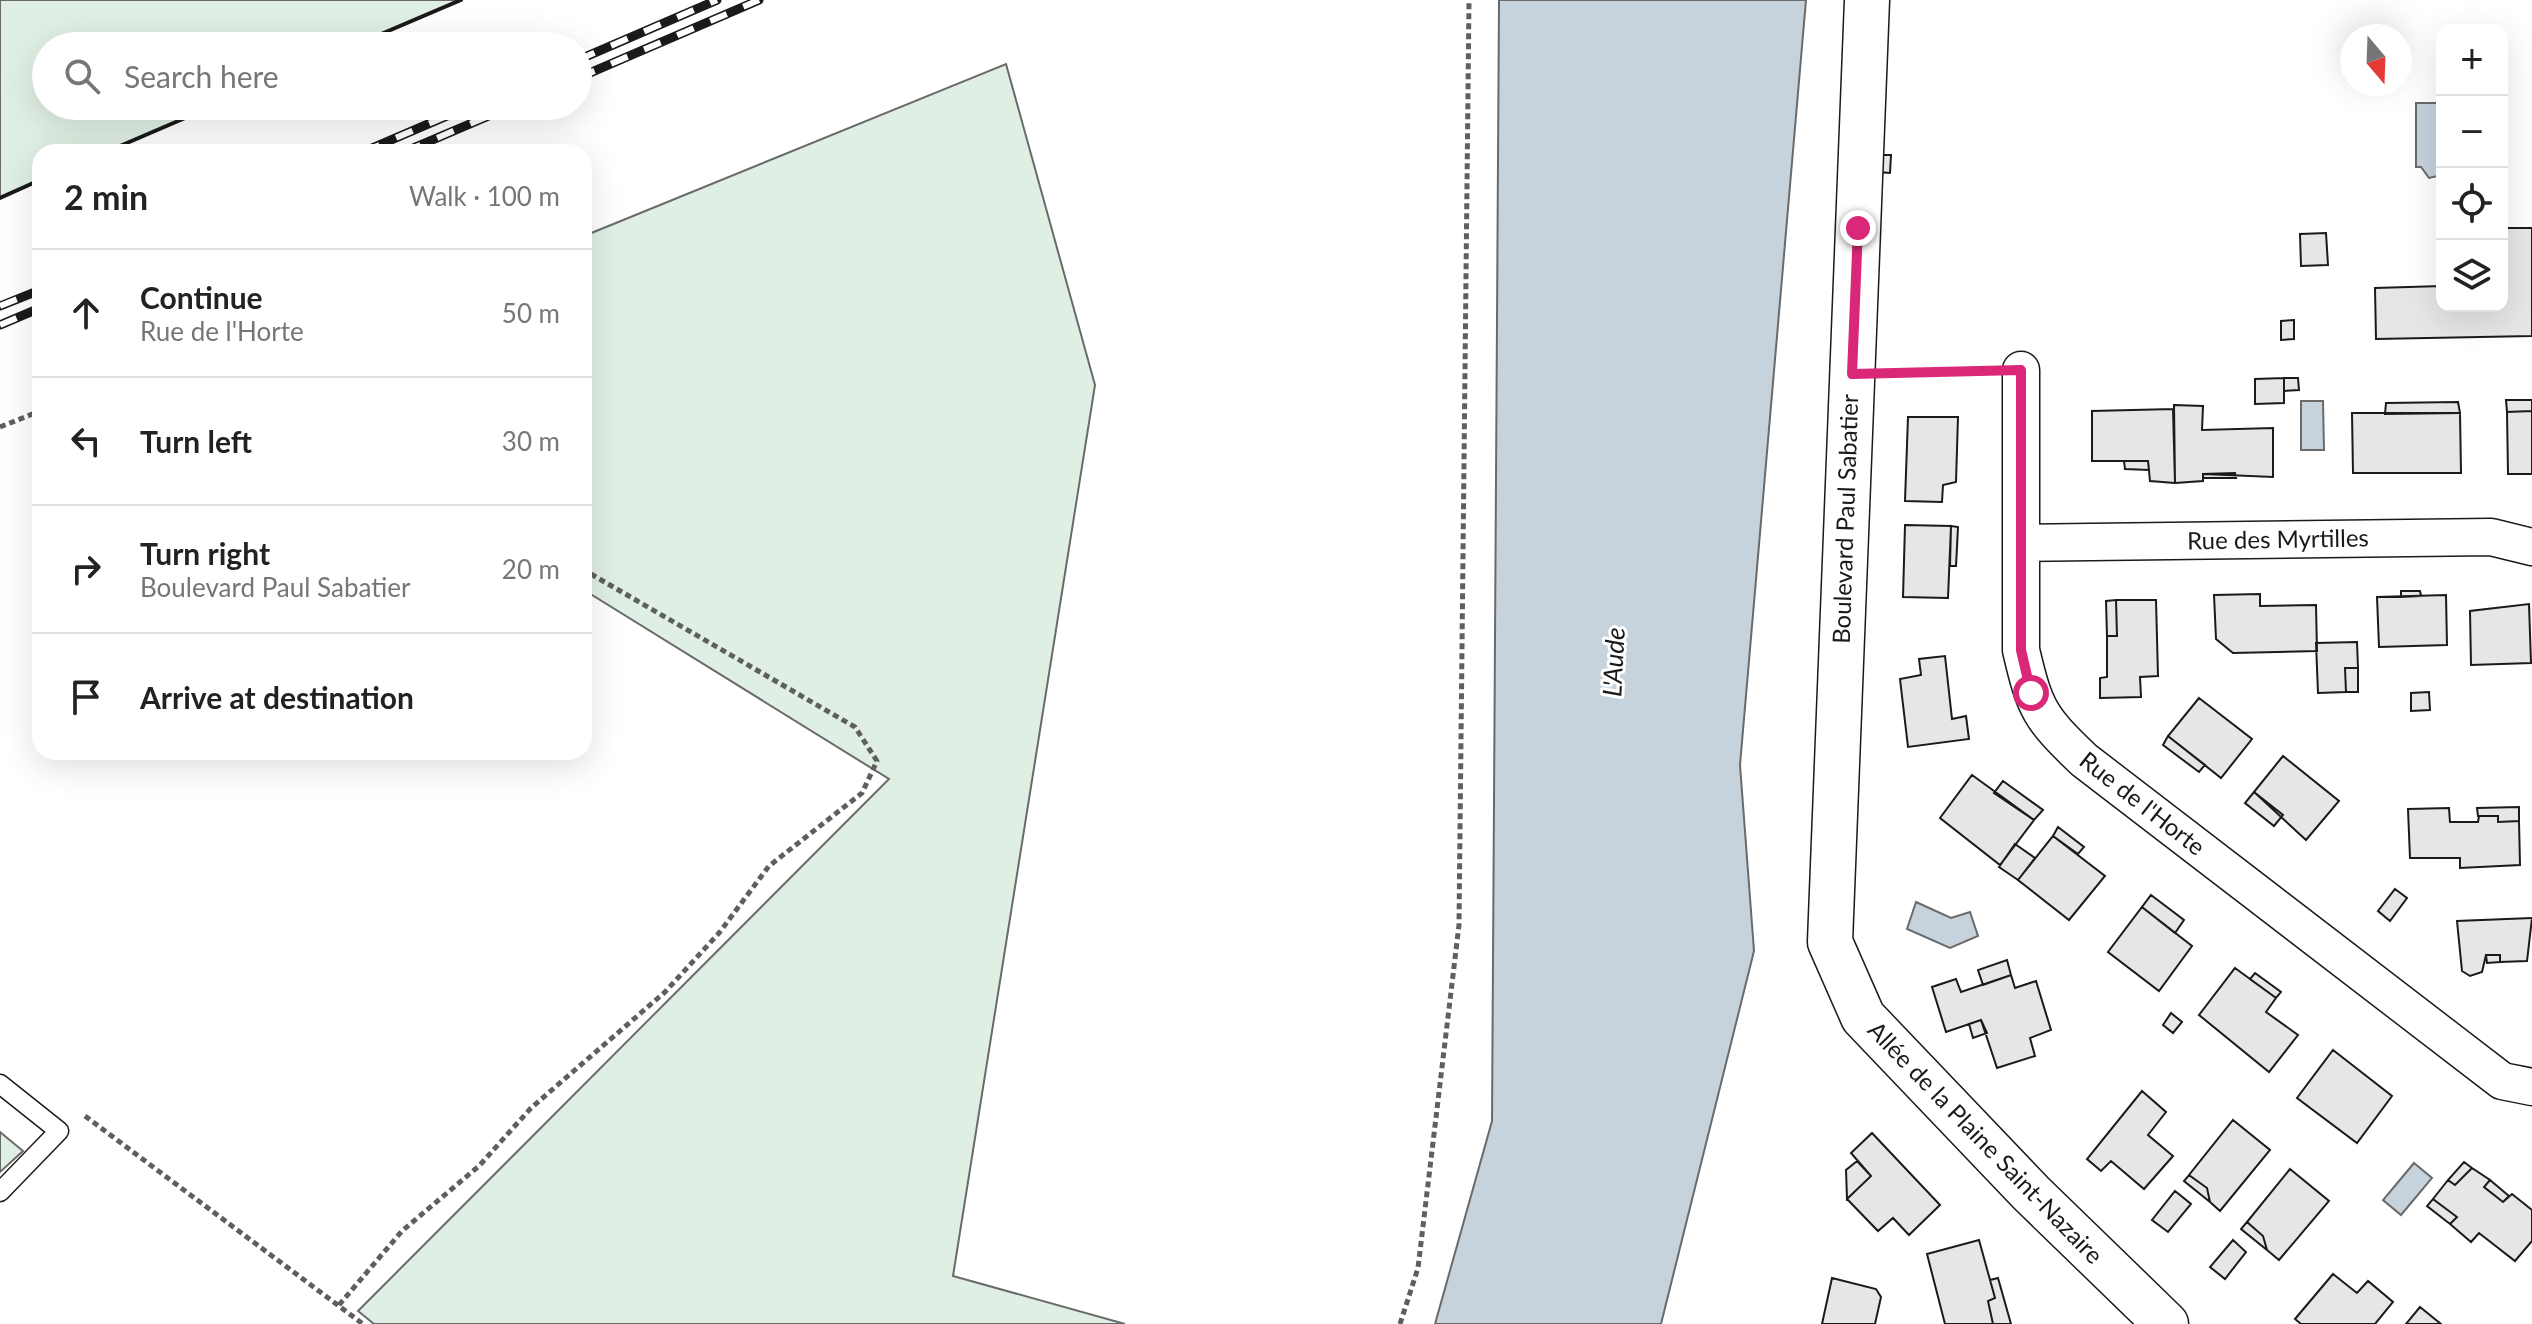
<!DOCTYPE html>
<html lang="en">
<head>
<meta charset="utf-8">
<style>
  :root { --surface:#fff; --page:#f6f6f6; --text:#222; --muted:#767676; --line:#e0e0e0 }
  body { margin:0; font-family:Lato,sans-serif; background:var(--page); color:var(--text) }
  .controls { position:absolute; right:24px; top:24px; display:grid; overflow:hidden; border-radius:16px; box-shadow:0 8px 32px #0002 }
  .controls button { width:72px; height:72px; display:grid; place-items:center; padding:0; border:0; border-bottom:2px solid var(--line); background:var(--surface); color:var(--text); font:40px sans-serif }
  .compass { position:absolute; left:2340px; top:24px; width:72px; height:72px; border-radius:50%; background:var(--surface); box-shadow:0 8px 32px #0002; rotate:161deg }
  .stop { position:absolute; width:24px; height:24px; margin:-18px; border:6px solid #db2777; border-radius:50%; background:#fff }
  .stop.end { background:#db2777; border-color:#fff; box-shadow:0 2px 8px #0008 }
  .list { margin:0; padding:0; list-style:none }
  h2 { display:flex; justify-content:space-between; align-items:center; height:104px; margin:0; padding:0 32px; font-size:34px }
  h2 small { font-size:26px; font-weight:400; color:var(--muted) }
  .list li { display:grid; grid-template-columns:52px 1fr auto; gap:24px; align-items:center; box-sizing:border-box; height:128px; padding:0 32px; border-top:2px solid var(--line) }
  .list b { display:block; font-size:30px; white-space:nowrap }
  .list p { margin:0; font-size:26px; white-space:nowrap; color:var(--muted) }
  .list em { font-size:26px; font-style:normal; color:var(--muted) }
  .icon { flex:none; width:44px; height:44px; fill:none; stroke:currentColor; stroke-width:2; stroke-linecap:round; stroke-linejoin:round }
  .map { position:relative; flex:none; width:2532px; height:1324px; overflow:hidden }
  .search { position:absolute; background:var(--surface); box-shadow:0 8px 32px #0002; left:32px; top:32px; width:560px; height:88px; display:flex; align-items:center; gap:20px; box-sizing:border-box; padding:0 28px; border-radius:44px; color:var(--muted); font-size:30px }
  .panel { position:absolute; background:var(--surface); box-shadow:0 8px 32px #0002; left:32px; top:144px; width:560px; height:616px; border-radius:24px }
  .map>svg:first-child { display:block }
  .green { fill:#e0efe3; stroke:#6a6a6a; stroke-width:2 }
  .water { fill:#c6d2dc; stroke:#6a6a6a; stroke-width:2 }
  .building { fill:#e6e6e6; stroke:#1a1a1a; stroke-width:2 }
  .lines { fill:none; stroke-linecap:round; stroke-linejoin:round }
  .service-casing { stroke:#1a1a1a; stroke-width:21 }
  .minor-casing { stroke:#1a1a1a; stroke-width:39 }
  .tertiary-casing { stroke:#1a1a1a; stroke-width:47 }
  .path { stroke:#5f5f5f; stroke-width:5; stroke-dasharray:6 4; stroke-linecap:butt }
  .service { stroke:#fff; stroke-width:18 }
  .minor { stroke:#fff; stroke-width:36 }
  .tertiary { stroke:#fff; stroke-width:44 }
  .rail-casing { stroke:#1a1a1a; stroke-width:9 }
  .rail { stroke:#fff; stroke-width:6; stroke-dasharray:18; stroke-linecap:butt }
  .wall { stroke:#1a1a1a; stroke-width:4 }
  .route { stroke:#db2777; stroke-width:10 }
  .labels { text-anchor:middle; stroke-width:6; stroke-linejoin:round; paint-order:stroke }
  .street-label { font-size:24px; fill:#1a1a1a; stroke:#fff }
  .water-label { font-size:26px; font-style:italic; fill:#1a1a1a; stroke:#fff }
</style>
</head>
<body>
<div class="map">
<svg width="2532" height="1324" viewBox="0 0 2532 1324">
  <rect width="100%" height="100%" fill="#fff"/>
  <!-- green -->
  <path class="green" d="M0,0H461L353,46H46V106H213L106,152H40V180L0,198Z
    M1006,64L1095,385L953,1276L1125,1324H374L358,1311L889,779L584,590V236Z
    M0,1132L23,1151L0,1172Z"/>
  <!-- water -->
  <path class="water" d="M1499,0H1806L1740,765L1754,951L1661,1324H1435L1492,1121Z
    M2416,103H2442V175L2429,178L2421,167H2416Z
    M2301,401H2323L2324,450H2301Z
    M1916,902L1951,918L1970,912L1978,936L1950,948L1907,929Z
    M2414,1163L2432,1178L2401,1215L2383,1200Z"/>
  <!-- building -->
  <path class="building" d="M1879,155H1891L1890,173L1878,172Z
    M2502,228H2532V336L2376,339L2375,288L2442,286V306H2502Z
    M2326,233L2328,265L2301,266L2300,234Z
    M2294,320V339L2281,340V321Z
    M2284,378H2298L2299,390L2284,391Z
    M2284,378V403L2255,404V379Z
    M2506,400H2532V411L2507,412Z
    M2458,402L2460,413L2385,414L2386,403Z
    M2174,405L2203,406L2202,430L2273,428V477L2203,474V481L2175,483Z
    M2173,409L2175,483L2150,481L2148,461H2092V411Z
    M2532,411V474H2508L2507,412Z
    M2352,413H2460L2461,473H2353Z
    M1908,417H1958L1956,482L1943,485L1942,502L1905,501Z
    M2124,461H2148L2149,470L2125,469Z
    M2235,473L2236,478H2203V474Z
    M1905,525L1951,526L1948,598L1903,597Z
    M1951,526L1958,527L1956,566H1950Z
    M2401,591H2420L2421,596L2401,597Z
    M2260,594V606L2316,605L2317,651L2233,653L2216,639L2214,595Z
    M2446,595L2447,645L2379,647L2377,597Z
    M2116,600H2156L2158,676L2140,677L2141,697L2100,698V678L2107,677V636H2117Z
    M2116,600L2117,636H2107L2106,601Z
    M2529,604L2531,663L2471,665L2470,611Z
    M2357,642L2358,668H2345L2346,692L2318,693L2316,643Z
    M1945,656L1952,719L1966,716L1969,739L1908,747L1900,679L1921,675L1919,659Z
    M2345,668H2358V692H2346Z
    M2429,692L2430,710L2411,711V693Z
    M2199,698L2252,739L2221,778L2168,736Z
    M2168,736L2205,765L2199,772L2163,745Z
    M2283,756L2339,801L2306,840L2254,792Z
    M1972,775L2034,820L2000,865L1940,818Z
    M2003,781L2043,810L2034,820L1994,793Z
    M2254,792L2283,815L2274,826L2245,803Z
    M2519,807V821L2498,822V816H2478L2477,808Z
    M2449,808L2450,822H2478L2479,816H2498V822L2519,821L2520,865L2460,868V858H2410L2408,809Z
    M2058,827L2084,847L2078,854L2053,836Z
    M2053,836L2105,876L2069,920L2018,880Z
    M2015,844L2035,858L2018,880L1999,867Z
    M2395,889L2407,898L2390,921L2378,911Z
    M2151,895L2184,920L2175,933L2142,907Z
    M2142,907L2192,946L2159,991L2108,952Z
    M2532,918L2527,961L2500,962V955H2486L2482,972L2470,976L2462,971L2457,921Z
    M2486,955H2500V962L2487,963Z
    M2007,960L2011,975L1983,985L1978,970Z
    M2235,968L2276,998L2266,1012L2298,1035L2269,1072L2199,1015Z
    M2255,973L2281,992L2276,998L2250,979Z
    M2011,975L2015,988L2036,981L2051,1030L2030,1038L2035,1056L1997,1068L1981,1020L1946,1032L1932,987L1956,979L1961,992Z
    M2171,1013L2182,1022L2173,1033L2163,1025Z
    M1981,1020L1987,1033L1973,1038L1969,1024Z
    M2333,1050L2392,1096L2357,1143L2297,1098Z
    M2142,1091L2166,1112L2148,1135L2173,1156L2144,1189L2111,1161L2101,1171L2087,1159Z
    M2233,1120L2270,1150L2220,1211L2210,1202L2207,1188L2189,1175Z
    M1872,1133L1940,1205L1909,1235L1893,1218L1878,1231L1847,1199L1871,1176L1851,1153Z
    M1857,1161L1871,1176L1847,1199L1846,1170Z
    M2464,1162L2472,1168L2455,1185L2448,1180Z
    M2472,1168L2490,1180L2484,1187L2503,1202L2512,1194L2532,1210V1241L2515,1261L2479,1233L2471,1242L2450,1224L2457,1217L2433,1199L2448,1180L2455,1185Z
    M2290,1169L2329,1201L2279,1260L2267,1250L2263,1236L2247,1222Z
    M2189,1175L2207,1188L2210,1202L2184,1181Z
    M2490,1180L2509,1196L2503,1202L2484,1187Z
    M2175,1191L2191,1204L2168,1232L2152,1220Z
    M2433,1199L2457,1217L2450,1224L2427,1206Z
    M2247,1222L2263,1236L2267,1250L2241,1229Z
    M1979,1240L1995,1298L1988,1301L1993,1324H1945L1927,1254Z
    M2233,1240L2246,1252L2225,1279L2210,1267Z
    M2333,1274L2357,1293L2368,1281L2393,1302L2375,1324H2301L2295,1319Z
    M1832,1278L1876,1289L1881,1297L1875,1324H1822Z
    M1998,1278L2011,1324H1993L1988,1301L1995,1298L1990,1280Z
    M2420,1307L2441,1324H2406Z"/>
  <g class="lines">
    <!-- service casing -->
    <g class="service-casing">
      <path id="service" d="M0,1084L59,1131L0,1192"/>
    </g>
    <!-- minor casing -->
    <g class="minor-casing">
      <path id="minor" d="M2021,370V650C2035,710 2040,718 2084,760L2502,1081L2532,1087
        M2022,543L2491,537L2532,547"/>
    </g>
    <!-- tertiary casing -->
    <g class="tertiary-casing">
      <path id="tertiary" d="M1867,0L1830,942L1863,1017L2031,1193L2166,1324"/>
    </g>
    <!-- path -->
    <path class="path" d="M1893,373L1983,371
      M0,427L40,411
      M85,1116L363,1324
      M339,1305L402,1231L479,1166L531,1108L665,992L719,933L769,866L862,793L877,761L855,727L584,570
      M1400,1324L1418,1268L1459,925L1469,0"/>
    <!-- service -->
    <use href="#service" class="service"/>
    <!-- minor -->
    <use href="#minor" class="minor"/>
    <!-- tertiary -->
    <use href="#tertiary" class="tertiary"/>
    <!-- rail casing -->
    <g class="rail-casing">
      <path id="rail" d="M578,60L717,0
        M578,78L759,0
        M363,152L470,106
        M404,152L512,106
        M0,306L40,290
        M0,325L40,308"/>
    </g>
    <!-- rail -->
    <use href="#rail" class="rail"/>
    <!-- wall -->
    <path class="wall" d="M353,46L461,0
      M106,152L213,106
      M0,198L40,180"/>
  </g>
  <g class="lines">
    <!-- route -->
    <path class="route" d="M1858,228L1852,374L2021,370V650L2031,693"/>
  </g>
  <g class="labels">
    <!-- street labels -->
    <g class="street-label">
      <text transform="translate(1846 519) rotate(-88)" y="8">Boulevard Paul Sabatier</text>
      <text transform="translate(2278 540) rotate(-1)" y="8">Rue des Myrtilles</text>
      <text transform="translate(2142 804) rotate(38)" y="8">Rue de l'Horte</text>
      <text transform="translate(1985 1143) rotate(46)" y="8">Allée de la Plaine Saint-Nazaire</text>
    </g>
    <!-- water labels -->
    <g class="water-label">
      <text transform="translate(1614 662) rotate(-87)" y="9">L'Aude</text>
    </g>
  </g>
</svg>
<div class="controls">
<button>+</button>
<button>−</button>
<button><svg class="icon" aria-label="locate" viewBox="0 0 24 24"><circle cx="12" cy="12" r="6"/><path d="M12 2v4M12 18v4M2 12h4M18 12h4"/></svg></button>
<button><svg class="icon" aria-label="layers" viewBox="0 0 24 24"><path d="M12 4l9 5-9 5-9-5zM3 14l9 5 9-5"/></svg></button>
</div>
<svg class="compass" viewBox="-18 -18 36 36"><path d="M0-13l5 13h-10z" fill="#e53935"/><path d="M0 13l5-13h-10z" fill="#767676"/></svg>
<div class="stop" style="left:2031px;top:693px"></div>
<div class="stop end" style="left:1858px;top:228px"></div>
<div class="search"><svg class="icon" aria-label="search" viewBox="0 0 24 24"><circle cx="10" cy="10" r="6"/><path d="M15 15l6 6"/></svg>Search here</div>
<section class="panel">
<h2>2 min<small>Walk · 100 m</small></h2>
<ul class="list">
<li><svg class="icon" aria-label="ahead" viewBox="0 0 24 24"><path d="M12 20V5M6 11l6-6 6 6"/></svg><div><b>Continue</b><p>Rue de l'Horte</p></div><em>50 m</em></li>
<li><svg class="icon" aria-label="left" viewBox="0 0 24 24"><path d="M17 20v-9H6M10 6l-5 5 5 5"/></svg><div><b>Turn left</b></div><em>30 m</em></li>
<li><svg class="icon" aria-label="right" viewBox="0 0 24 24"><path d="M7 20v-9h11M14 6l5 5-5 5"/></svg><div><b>Turn right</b><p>Boulevard Paul Sabatier</p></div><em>20 m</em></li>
<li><svg class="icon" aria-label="arrive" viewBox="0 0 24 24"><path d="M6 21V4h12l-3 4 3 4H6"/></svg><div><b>Arrive at destination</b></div></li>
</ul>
</section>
</div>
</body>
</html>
